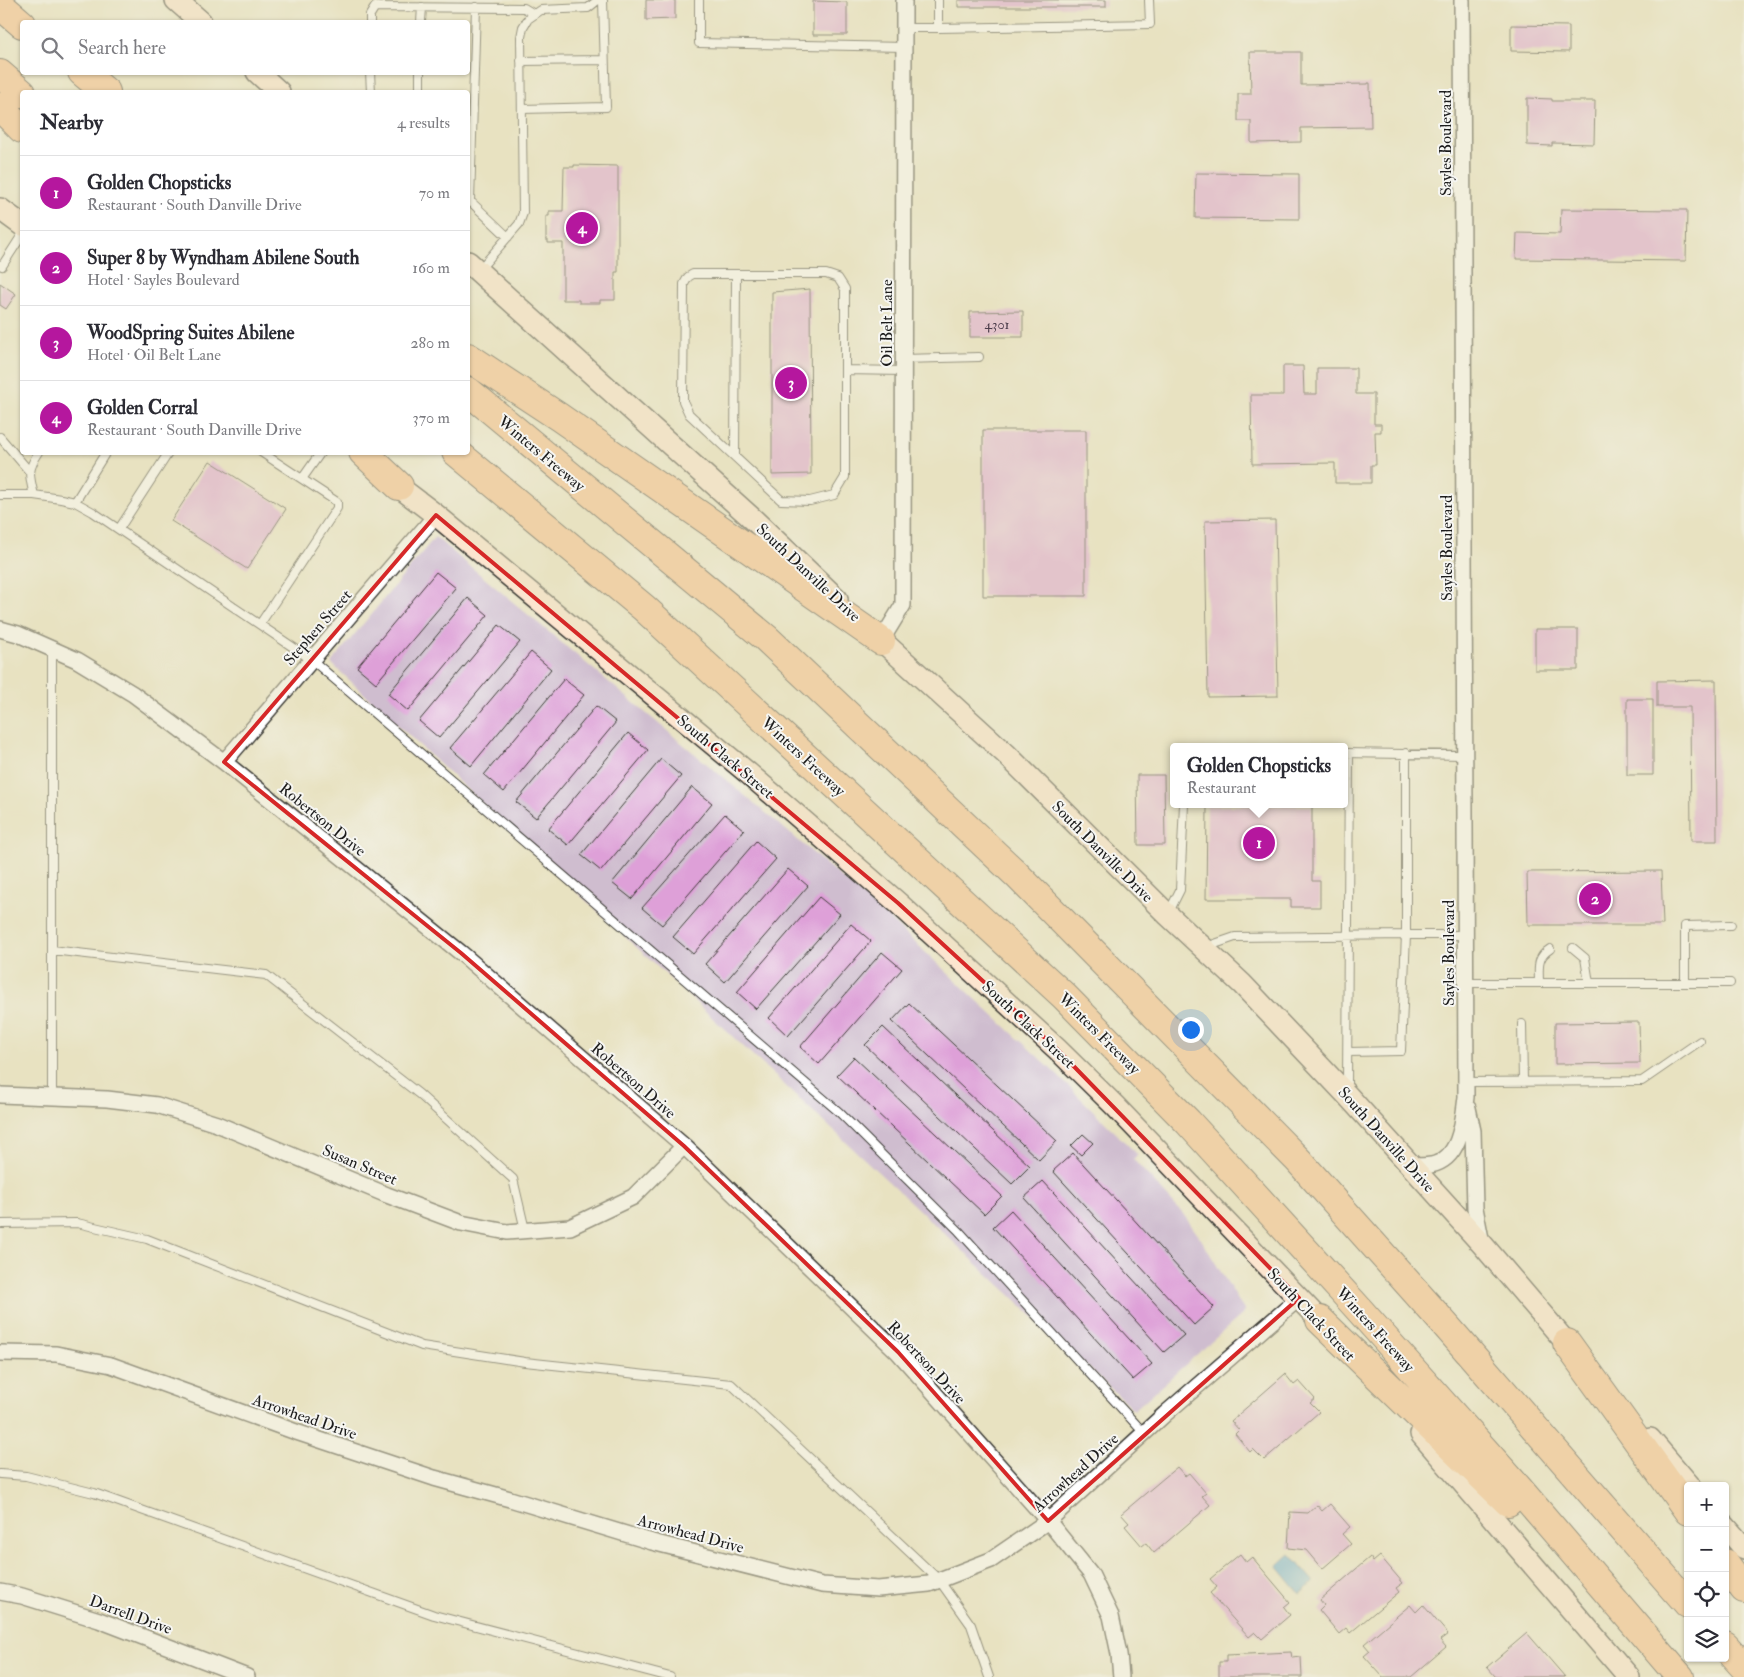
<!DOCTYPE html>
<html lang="en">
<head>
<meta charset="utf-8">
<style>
  :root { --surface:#fff; --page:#f7f7f7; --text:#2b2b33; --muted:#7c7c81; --line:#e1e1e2; --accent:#b5179e }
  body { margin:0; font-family:"IM FELL Double Pica",serif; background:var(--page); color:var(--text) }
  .controls { position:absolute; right:15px; bottom:15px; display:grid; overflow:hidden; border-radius:5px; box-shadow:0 1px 4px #0004 }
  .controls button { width:45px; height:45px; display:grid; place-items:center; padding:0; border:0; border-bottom:1px solid var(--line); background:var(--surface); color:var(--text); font:25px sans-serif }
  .you { position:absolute; left:1190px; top:1029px; width:18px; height:18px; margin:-12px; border:4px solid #fff; border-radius:50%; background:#1a73e8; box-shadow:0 0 0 8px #1a73e833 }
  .badge { display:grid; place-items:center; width:32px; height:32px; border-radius:50%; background:var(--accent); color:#fff; font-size:16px; font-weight:700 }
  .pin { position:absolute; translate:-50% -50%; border:2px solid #fff; box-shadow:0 1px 5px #0006 }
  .popup { position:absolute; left:1170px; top:743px; width:178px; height:65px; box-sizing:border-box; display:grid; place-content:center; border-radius:5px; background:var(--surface); filter:drop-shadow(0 1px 4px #0005); font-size:16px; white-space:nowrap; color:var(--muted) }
  .popup b { font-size:19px; color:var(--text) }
  .popup::after { content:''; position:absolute; left:50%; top:100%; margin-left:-10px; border:10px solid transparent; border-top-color:var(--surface) }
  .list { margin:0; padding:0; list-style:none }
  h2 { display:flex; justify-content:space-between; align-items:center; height:65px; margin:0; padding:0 20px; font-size:21px }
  h2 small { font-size:16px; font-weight:400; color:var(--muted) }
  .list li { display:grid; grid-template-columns:32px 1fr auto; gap:15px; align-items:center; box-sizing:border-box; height:75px; padding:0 20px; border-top:1px solid var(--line) }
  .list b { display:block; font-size:19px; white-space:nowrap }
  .list p { margin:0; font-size:16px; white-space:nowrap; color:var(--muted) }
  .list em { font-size:16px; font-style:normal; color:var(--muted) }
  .icon { flex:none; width:28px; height:28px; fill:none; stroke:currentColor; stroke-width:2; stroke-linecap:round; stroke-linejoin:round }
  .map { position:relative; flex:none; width:1744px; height:1677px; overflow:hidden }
  .search { position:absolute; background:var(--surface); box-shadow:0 1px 4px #0004; left:20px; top:20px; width:450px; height:55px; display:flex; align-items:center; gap:12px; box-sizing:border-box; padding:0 18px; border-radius:5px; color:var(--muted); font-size:19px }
  .panel { position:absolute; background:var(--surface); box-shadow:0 1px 4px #0004; left:20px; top:90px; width:450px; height:365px; border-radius:5px }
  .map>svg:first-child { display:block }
  .industrial { fill:#cfbdcf }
  .water { fill:#5da9d6; stroke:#3c6279 }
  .building { fill:#dea0d8 }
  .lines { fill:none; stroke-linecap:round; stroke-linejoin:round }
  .lane-casing { stroke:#3b3a35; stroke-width:10 }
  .street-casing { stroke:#3b3a35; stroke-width:18 }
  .secondary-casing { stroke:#3b3a35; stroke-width:24 }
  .highway-casing { stroke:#3b3a35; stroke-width:30 }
  .lane { stroke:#fff; stroke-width:8 }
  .street { stroke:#fff; stroke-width:15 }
  .secondary { stroke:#fce5cf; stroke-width:21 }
  .highway { stroke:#f8bd88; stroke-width:28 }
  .marked { fill:none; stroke:#d62828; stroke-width:4; stroke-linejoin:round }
  .labels { text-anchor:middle; stroke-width:4; stroke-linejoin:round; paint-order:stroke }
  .number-label { font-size:14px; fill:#4c3d4b }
  .street-label { font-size:16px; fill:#1c1c1c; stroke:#f6f6f2 }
</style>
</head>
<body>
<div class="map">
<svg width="1744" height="1677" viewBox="0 0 1744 1677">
  <rect width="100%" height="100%" fill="#f6f6f2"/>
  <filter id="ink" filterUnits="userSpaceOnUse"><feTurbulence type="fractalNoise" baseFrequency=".02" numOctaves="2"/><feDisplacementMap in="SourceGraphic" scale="10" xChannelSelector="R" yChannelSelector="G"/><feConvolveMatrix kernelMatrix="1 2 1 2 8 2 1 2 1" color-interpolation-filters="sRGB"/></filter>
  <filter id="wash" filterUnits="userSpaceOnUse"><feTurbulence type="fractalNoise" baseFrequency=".0096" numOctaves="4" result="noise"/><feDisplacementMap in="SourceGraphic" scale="20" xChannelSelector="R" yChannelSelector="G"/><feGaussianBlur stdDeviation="1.12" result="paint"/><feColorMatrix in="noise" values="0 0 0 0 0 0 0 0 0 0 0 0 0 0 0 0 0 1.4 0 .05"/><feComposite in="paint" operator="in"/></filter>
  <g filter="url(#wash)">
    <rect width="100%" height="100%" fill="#e8e2c1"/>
    <!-- industrial -->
    <path class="industrial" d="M435,537L786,830L882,912L1052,1070L1138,1155L1133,1159L1183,1214L1201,1239L1245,1312L1134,1410L331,663Z"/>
    <!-- water -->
    <path class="water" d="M1290,1554L1314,1582L1300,1594L1277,1566Z"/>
    <g id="blocks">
      <!-- building -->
      <path class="building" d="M646,0H675V19L646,20Z
        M958,0H1106V7H958Z
        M813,1L847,2V35H813Z
        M1511,25L1569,26V52L1511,51Z
        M1250,52H1301V85L1368,84V83H1370L1371,127L1301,128V142L1251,143V121H1238V94H1251Z
        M1527,98L1552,99V101H1595L1594,144L1552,143V146L1527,145Z
        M574,165L618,166V272H615V300H600V303H579V300H563V243H548V240H546V216H549V211H563L564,167H574Z
        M1196,173L1299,174V219L1195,218Z
        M1561,209L1687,210L1686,261L1516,259L1517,233L1560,234Z
        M0,283L16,294L6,309L0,305Z
        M810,289L811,474L772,475V292Z
        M1023,311V337H970V312Z
        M1283,366H1303L1304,394H1317V368H1356V394H1374V424H1381V432H1375L1376,465H1371V483H1335V463L1252,464L1251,395H1283Z
        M983,430H1086V596H983Z
        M210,461L286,509L247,569L171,521Z
        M1275,520L1278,696L1208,697L1205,521Z
        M436,572L456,588L376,683L357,667Z
        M468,598L488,615L408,711L388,694Z
        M499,625L520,642L439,738L419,721Z
        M1535,629H1578V670H1535Z
        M531,652L551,669L471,766L450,748Z
        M564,679L584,695L504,792L484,775Z
        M1716,680L1717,841H1691L1690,707H1657V681Z
        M1627,699H1653V775H1627Z
        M596,706L616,722L536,818L516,802Z
        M628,733L648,750L568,845L548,829Z
        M661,759L681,776L601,871L581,855Z
        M1137,775H1164L1165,845H1138Z
        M692,787L712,803L632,899L612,883Z
        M1207,806H1312V881H1320V907H1291V899H1206Z
        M725,814L744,830L662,925L642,908Z
        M756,841L776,859L693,954L673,937Z
        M788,869L808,886L725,982L705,964Z
        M1661,871L1663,925H1528L1527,872Z
        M819,897L840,914L756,1009L737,992Z
        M851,924L871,941L788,1036L769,1018Z
        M882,952L902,969L819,1064L800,1047Z
        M909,1003L1057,1141L1039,1160L892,1021Z
        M1639,1022L1640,1063L1555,1064V1023Z
        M883,1027L1030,1166L1012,1184L865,1045Z
        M854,1057L1002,1196L984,1214L837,1075Z
        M1083,1134L1093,1143L1081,1155L1071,1146Z
        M1073,1153L1214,1307L1194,1325L1053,1171Z
        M1043,1181L1184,1335L1164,1352L1024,1198Z
        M1011,1210L1152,1364L1133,1380L993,1227Z
        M1285,1374L1294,1385L1299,1381L1315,1399L1310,1403L1319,1412L1264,1460L1253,1449L1250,1452L1235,1434L1239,1430L1231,1421Z
        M1177,1467L1185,1476L1189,1473L1206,1493L1202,1496L1210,1505L1154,1553L1146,1543L1142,1546L1125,1526L1129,1523L1121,1514Z
        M1330,1504L1350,1527L1342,1534L1351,1544L1322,1569L1306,1550L1288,1548L1290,1512L1308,1513L1317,1505L1322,1511Z
        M1240,1554L1246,1562L1252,1557L1290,1602L1284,1607L1290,1615L1262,1639L1255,1632L1249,1637L1210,1593L1217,1587L1210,1579Z
        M1380,1556L1403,1583L1396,1588L1399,1592L1350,1633L1346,1628L1339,1634L1319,1610L1324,1605L1320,1600L1370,1557L1373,1562Z
        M1410,1605L1416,1612L1423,1605L1448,1634L1440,1640L1446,1647L1411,1677H1383L1364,1656L1370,1651L1364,1644Z
        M1527,1633L1565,1677H1496L1487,1667Z
        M1291,1652L1292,1658L1301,1657L1302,1677H1219V1662H1226V1655Z"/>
    </g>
  </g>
  <g filter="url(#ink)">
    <use href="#blocks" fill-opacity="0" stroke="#3b3a35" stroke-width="1"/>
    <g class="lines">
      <!-- lane casing -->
      <g class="lane-casing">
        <path id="lane" d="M699,0V43L904,47
          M370,22V15L375,7L524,8L534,14
          M421,22L422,7
          M904,28H938V0
          M938,28L1150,24L1149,0
          M521,61L604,60
          M370,72L371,92
          M420,92V72
          M522,109L606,107L603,0
          M468,199L508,237
          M470,201L476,7
          M0,265L2,266L22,235
          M479,270L519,224L523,213L521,37L523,27L528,19L541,10L588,8L598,0
          M903,359L979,357
          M845,370V477L834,495L810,501L781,500L689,414L683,401L684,284L688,277L693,274H826L838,278L845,289V370L903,371
          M0,437L29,471
          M261,452L302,479
          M735,457L736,274
          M0,495H34L61,499L75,502L93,512L312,660L839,1112L959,1231L1144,1433
          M34,495C29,475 27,470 39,452
          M75,502L106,452
          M119,529L169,452
          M260,624L337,508V502L302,479L321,452
          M1344,753L1465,755
          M1406,753V935H1465
          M1169,912L1180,890L1184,804
          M1206,947L1235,937L1406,935L1401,1051L1348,1052
          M1573,948L1585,958L1589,983
          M52,950L266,975L419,1094L513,1179L525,1230
          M1465,983H1730
          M1539,983C1539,968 1536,958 1550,949
          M1685,983V926L1731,925
          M1522,1024L1523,1082
          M1466,1082L1642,1081L1700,1041
          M1347,1088L1349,753
          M52,1097V649
          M0,1224L77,1223L147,1239L422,1346L525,1362L731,1384L939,1580L971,1625L989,1677
          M0,1474L26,1476L94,1493L434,1615L670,1677"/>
      </g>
      <!-- street casing -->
      <g class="street-casing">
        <path id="street" d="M0,629L18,634L77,660L133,694L224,762L461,953L684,1146L898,1352L1048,1521L1091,1574L1111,1616L1119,1654L1121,1677
          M881,641L903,605L904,0
          M224,762L436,515
          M0,1095L107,1099L157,1105L217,1124L387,1195L461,1223L507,1232L570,1227L633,1197L684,1146
          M1468,1108L1473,1131L1475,1208L1482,1244
          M1411,1166C1417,1166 1425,1166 1431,1165C1461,1159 1463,1121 1466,1097L1462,0
          M0,1353L56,1354L111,1365L296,1432L434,1478L510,1499L652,1542L822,1585L878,1589L929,1584L991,1560L1048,1521L1165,1414L1299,1298
          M0,1592L22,1596L99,1620L247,1677"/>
      </g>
      <!-- secondary casing -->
      <g class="secondary-casing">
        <path id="secondary" d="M176,0L201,22
          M257,72L279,92
          M0,209L22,225
          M468,262L755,521L837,599
          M386,477L436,515L748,773L898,903L1057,1049L1115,1106L1330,1331
          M870,630L1006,754L1168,915L1242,984L1347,1095L1482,1244L1576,1354
          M1421,1434L1629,1677
          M1650,1439L1690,1486
          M1725,1526L1744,1548"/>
      </g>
      <!-- highway casing -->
      <g class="highway-casing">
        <path id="highway" d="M0,5L22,24
          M82,72L106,92
          M0,74L22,93
          M0,107L22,129
          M468,357L559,417L881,641
          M468,391L766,638L1016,874L1298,1160L1448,1328L1688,1604
          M363,452L399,486
          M456,452L644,608L1064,996L1188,1122L1355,1305L1519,1489L1680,1677
          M1320,1320L1508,1502
          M1567,1343L1688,1511
          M1725,1563L1744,1589
          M1725,1646L1744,1667"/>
      </g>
      <!-- lane -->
      <use href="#lane" class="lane"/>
      <!-- street -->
      <use href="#street" class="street"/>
      <!-- secondary -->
      <use href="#secondary" class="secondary"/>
      <!-- highway -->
      <use href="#highway" class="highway"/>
    </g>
  </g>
  <!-- marked area -->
  <path d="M0 0H1744V1677H0ZM436,515L898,903L1057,1049L1299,1298L1048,1521L898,1352L684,1146L461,953L224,762Z" fill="#e8e2c1" fill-opacity=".55" fill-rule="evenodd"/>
  <path class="marked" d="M436,515L898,903L1057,1049L1299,1298L1048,1521L898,1352L684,1146L461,953L224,762Z"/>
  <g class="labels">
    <!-- number labels -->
    <g class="number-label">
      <text x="997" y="329">4301</text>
    </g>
    <!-- street labels -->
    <g class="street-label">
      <text transform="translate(1445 143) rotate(-90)" y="6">Sayles Boulevard</text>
      <text transform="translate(886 323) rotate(-90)" y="6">Oil Belt Lane</text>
      <text transform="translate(542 453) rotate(40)" y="6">Winters Freeway</text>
      <text transform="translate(1446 548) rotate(-90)" y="6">Sayles Boulevard</text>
      <text transform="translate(809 572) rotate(43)" y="6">South Danville Drive</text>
      <text transform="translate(317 627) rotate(-49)" y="6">Stephen Street</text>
      <text transform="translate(726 756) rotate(40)" y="6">South Clack Street</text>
      <text transform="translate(804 756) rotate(43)" y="6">Winters Freeway</text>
      <text transform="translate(323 819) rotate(39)" y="6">Robertson Drive</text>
      <text transform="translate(1103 851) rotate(45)" y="6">South Danville Drive</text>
      <text transform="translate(1448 953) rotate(-90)" y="6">Sayles Boulevard</text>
      <text transform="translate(1029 1024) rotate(43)" y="6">South Clack Street</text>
      <text transform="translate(1100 1033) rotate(45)" y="6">Winters Freeway</text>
      <text transform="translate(634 1080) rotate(41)" y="6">Robertson Drive</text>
      <text transform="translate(1387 1139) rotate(48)" y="6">South Danville Drive</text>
      <text transform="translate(360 1164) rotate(23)" y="6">Susan Street</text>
      <text transform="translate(1312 1314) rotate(47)" y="6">South Clack Street</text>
      <text transform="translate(1376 1329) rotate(48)" y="6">Winters Freeway</text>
      <text transform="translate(927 1362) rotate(47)" y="6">Robertson Drive</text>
      <text transform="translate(305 1416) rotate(19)" y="6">Arrowhead Drive</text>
      <text transform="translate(1075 1472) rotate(-42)" y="6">Arrowhead Drive</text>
      <text transform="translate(691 1533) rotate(15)" y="6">Arrowhead Drive</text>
      <text transform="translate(131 1614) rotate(20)" y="6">Darrell Drive</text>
    </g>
  </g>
</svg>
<div class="controls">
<button>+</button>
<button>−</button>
<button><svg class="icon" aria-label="locate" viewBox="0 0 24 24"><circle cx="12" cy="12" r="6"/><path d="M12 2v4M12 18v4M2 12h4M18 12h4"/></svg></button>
<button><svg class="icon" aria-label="layers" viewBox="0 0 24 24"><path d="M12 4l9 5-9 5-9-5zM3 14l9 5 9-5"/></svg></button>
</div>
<div class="you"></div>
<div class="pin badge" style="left:1259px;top:843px">1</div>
<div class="popup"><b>Golden Chopsticks</b>Restaurant</div>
<div class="pin badge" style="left:1595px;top:899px">2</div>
<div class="pin badge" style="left:791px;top:383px">3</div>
<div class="pin badge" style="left:582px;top:228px">4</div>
<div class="search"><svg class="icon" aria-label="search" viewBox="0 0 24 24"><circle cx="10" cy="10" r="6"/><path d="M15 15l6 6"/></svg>Search here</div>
<section class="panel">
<h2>Nearby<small>4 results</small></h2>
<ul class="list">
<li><span class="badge">1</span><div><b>Golden Chopsticks</b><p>Restaurant · South Danville Drive</p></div><em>70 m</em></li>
<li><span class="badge">2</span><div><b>Super 8 by Wyndham Abilene South</b><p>Hotel · Sayles Boulevard</p></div><em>160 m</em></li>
<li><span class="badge">3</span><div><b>WoodSpring Suites Abilene</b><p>Hotel · Oil Belt Lane</p></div><em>280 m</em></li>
<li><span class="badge">4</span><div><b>Golden Corral</b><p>Restaurant · South Danville Drive</p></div><em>370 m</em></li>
</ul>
</section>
</div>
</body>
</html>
